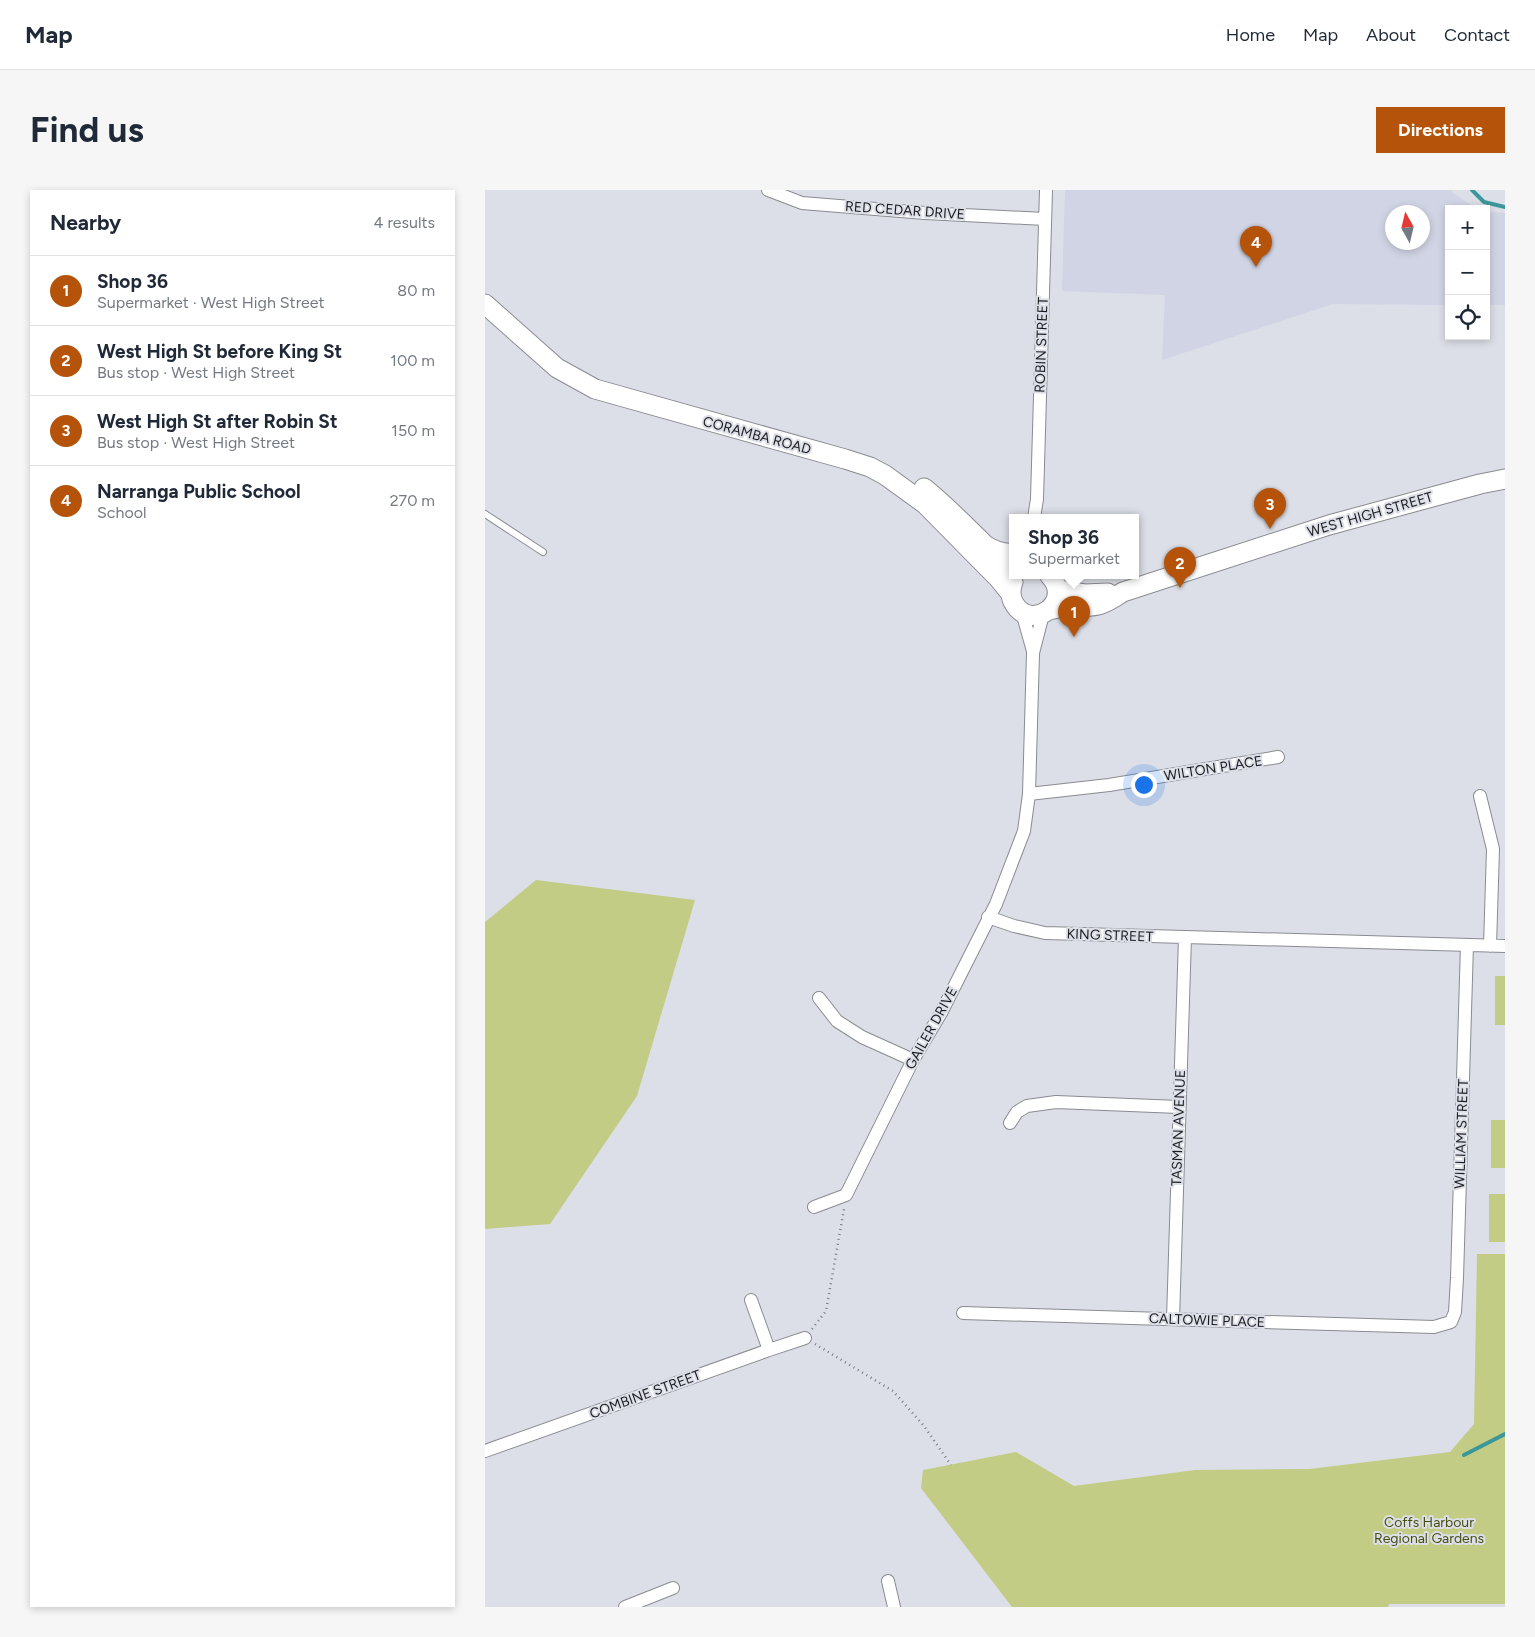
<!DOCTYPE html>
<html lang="en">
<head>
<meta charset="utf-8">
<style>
  :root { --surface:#fff; --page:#f6f6f7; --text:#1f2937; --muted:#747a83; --line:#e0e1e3; --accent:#b45309 }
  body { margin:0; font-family:Figtree,sans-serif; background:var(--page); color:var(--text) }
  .controls { position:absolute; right:15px; top:15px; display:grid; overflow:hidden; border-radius:0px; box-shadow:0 2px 8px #0003 }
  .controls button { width:45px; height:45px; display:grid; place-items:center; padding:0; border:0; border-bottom:1px solid var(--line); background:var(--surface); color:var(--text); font:25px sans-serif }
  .compass { position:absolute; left:900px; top:15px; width:45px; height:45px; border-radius:50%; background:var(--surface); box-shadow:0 2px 8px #0003; rotate:352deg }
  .you { position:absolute; left:658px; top:594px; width:18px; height:18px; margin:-12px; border:4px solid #fff; border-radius:50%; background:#1a73e8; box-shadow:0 0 0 8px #1a73e833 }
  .badge { display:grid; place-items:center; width:32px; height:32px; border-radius:50%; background:var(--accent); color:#fff; font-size:16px; font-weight:700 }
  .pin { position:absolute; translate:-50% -41px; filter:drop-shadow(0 1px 2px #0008) }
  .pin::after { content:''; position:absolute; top:26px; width:18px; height:15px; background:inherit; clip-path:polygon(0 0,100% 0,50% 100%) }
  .popup { position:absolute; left:524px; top:324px; width:130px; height:65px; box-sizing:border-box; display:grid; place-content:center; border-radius:0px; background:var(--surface); filter:drop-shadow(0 1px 4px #0005); font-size:16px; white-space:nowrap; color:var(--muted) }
  .popup b { font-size:19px; color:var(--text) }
  .popup::after { content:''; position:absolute; left:50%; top:100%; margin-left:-10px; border:10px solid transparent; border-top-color:var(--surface) }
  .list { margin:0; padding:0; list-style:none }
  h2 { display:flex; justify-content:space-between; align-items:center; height:65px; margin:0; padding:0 20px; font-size:21px }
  h2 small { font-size:16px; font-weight:400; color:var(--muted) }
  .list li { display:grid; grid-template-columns:32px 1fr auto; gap:15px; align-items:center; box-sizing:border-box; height:70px; padding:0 20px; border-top:1px solid var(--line) }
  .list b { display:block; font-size:19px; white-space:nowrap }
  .list p { margin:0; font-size:16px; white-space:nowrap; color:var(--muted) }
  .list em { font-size:16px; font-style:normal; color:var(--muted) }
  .icon { flex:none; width:28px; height:28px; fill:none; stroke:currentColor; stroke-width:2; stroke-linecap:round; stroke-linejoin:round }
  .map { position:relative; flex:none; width:1020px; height:1417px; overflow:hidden; border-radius:0px }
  header { display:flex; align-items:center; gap:30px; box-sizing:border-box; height:70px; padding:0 25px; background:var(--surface); border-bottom:1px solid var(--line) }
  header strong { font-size:24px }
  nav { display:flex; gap:28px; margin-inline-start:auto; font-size:18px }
  .intro { display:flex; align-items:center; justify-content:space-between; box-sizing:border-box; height:120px; padding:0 30px }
  h1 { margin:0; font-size:35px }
  .button { padding:12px 22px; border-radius:0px; background:var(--accent); color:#fff; font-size:18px; font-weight:700 }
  main { display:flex; gap:30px; padding:0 30px }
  aside { flex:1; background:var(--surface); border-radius:0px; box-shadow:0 2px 8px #0003 }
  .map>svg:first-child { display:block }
  .built { fill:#d0d4e4; fill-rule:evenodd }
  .green { fill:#c2cc85 }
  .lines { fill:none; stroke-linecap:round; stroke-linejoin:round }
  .stream { stroke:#3b9799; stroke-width:4 }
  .service-casing { stroke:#898b92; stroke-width:8 }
  .minor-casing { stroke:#898b92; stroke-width:14 }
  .secondary-casing { stroke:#898b92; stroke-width:21 }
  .path { stroke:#797b80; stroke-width:2.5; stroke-dasharray:1 4; stroke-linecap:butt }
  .service { stroke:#fff; stroke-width:6 }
  .minor { stroke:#fff; stroke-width:12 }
  .secondary { stroke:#fff; stroke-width:19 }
  .labels { text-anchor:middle; stroke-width:4; stroke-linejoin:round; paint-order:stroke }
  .street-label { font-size:14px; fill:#1b1c1f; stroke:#dcdfe7 }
  .park-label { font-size:14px; fill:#484e0f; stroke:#dcdfe7 }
</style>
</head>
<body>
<header>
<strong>Map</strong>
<nav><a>Home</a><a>Map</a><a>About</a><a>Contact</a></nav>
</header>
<div class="intro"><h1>Find us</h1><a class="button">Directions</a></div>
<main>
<aside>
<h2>Nearby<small>4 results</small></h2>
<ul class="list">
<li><span class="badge">1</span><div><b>Shop 36</b><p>Supermarket · West High Street</p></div><em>80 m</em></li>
<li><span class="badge">2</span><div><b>West High St before King St</b><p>Bus stop · West High Street</p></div><em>100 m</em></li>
<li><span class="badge">3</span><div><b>West High St after Robin St</b><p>Bus stop · West High Street</p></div><em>150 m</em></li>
<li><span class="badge">4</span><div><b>Narranga Public School</b><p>School</p></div><em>270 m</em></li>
</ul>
</aside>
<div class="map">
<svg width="1020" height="1417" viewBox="0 0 1020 1417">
  <rect width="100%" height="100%" fill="#dcdfe7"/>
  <!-- built -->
  <path class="built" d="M580,0H966L968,3L992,19H964V115L848,114L677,170L680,105L577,101ZM908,22H938V52H908Z
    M1001,22L1020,23V115H1001Z"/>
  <!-- green -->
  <path class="green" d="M51,690L210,710L152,906L65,1034L0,1039V732Z
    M1010,786H1020V835H1010Z
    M1006,930H1020V978H1006Z
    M1004,1004H1020V1052H1004Z
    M992,1064H1020V1414H904L903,1417H527L436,1298L438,1280L531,1262L589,1296L710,1280L824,1279L965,1262L989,1234Z"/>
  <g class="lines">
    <!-- stream -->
    <path class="stream" d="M987,0L999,12L1020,17
      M979,1265L1020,1244"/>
    <!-- service casing -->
    <g class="service-casing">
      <path id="service" d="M0,324L58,362"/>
    </g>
    <!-- minor casing -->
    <g class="minor-casing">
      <path id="minor" d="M283,0L317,13L440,23L560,29
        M549,328L552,309L561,0
        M537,422L548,461
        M544,604L624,595L793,567
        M995,606L1008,659L1005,756
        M503,727L529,736L560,743L1020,756
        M334,808L352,831L377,847L428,870
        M525,933L532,922L542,916L571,912L694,917
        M329,1017L361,1005L428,870L456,823L511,714L539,641L544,604L548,463L558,424
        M266,1110L284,1160
        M478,1123L949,1137L966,1132L970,1122L972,1088L982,755
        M688,1129L700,747
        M0,1261L284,1160L320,1148
        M403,1391L409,1417
        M140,1417L188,1398"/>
    </g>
    <!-- secondary casing -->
    <g class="secondary-casing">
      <path id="secondary" d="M0,114L72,178L110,199L360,269L385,277L400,285L440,314L514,389L526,404
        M439,298C460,315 479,334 497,352C510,364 509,375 528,382
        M500,355C509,361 517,364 528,363
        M528,392C525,400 525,408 530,415C548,442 589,411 565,386
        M572,400L600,404L623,403
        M562,421C578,414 596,419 613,415C622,413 630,407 638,402L844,335L995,294L1020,289"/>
    </g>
    <!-- path -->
    <path class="path" d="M327,1139L341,1121L359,1019
      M330,1154L408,1201L439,1236L466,1275"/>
    <!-- service -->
    <use href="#service" class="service"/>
    <!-- minor -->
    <use href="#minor" class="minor"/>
    <!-- secondary -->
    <use href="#secondary" class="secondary"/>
  </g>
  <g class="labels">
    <!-- street labels -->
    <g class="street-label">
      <text transform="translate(420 20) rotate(4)" y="5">RED CEDAR DRIVE</text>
      <text transform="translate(556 155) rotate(-88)" y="5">ROBIN STREET</text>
      <text transform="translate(272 245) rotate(15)" y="5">CORAMBA ROAD</text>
      <text transform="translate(885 324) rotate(-16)" y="5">WEST HIGH STREET</text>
      <text transform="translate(728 578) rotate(-9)" y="5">WILTON PLACE</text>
      <text transform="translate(625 745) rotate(2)" y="5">KING STREET</text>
      <text transform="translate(446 838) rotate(-61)" y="5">GAILER DRIVE</text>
      <text transform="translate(693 938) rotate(-88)" y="5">TASMAN AVENUE</text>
      <text transform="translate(976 944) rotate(-88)" y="5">WILLIAM STREET</text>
      <text transform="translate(722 1130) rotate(2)" y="5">CALTOWIE PLACE</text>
      <text transform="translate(160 1204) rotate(-20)" y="5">COMBINE STREET</text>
    </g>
    <!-- park labels -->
    <g class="park-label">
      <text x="944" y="1337">Coffs Harbour<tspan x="944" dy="16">Regional Gardens</tspan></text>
    </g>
  </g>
</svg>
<div class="controls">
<button>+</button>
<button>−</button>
<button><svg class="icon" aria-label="locate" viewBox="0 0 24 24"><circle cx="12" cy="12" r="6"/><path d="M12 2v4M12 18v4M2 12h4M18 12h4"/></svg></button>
</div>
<svg class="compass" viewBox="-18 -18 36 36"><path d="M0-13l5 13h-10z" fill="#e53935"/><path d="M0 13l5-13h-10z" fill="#747a83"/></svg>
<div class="you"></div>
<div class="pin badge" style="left:589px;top:447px">1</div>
<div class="popup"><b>Shop 36</b>Supermarket</div>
<div class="pin badge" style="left:695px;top:398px">2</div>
<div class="pin badge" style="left:785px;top:339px">3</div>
<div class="pin badge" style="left:771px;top:77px">4</div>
</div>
</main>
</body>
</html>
